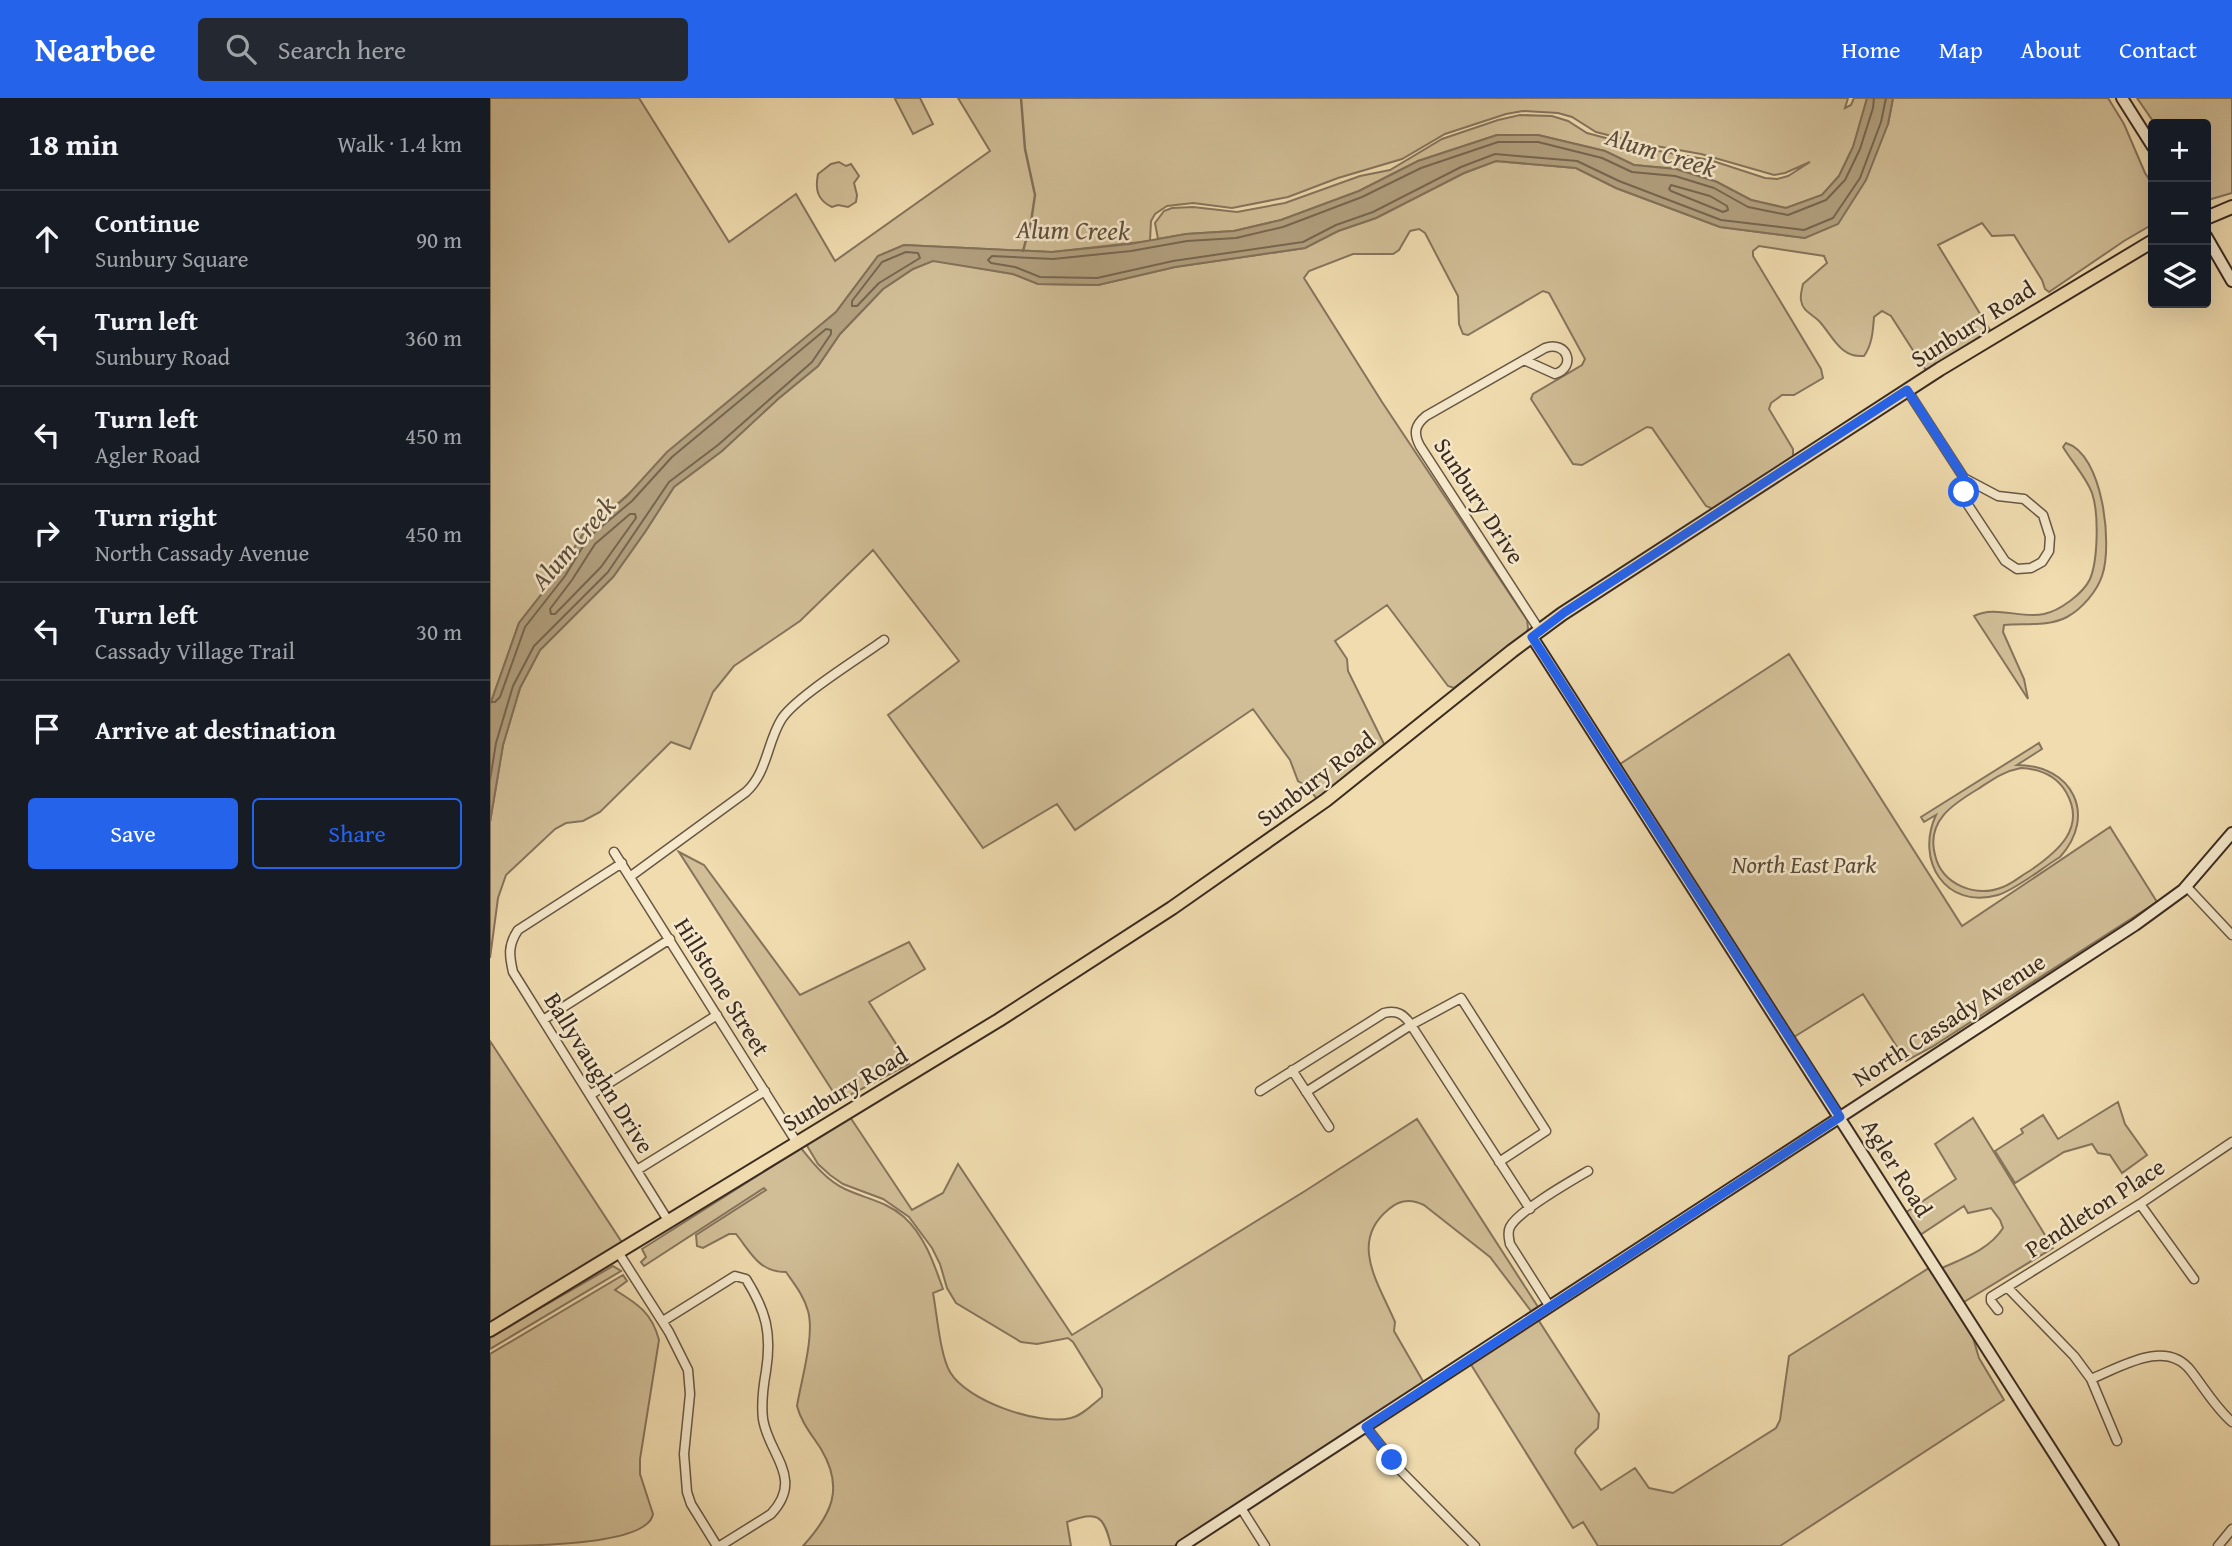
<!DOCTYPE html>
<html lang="en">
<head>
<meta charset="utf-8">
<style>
  :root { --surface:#171b24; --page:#242831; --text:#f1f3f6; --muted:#9ea1a6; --line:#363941; --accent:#2563eb }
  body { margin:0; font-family:"Gentium Book Plus",serif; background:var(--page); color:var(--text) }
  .controls { position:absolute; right:21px; top:21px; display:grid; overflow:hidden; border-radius:7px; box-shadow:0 7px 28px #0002 }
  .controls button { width:63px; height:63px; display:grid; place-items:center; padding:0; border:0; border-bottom:2px solid var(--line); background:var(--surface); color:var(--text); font:35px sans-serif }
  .stop { position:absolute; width:21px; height:21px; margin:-16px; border:5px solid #2563eb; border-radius:50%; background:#fff }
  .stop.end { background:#2563eb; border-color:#fff; box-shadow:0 2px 7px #0008 }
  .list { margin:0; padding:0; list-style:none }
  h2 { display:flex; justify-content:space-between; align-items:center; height:91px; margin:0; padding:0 28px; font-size:30px }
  h2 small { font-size:23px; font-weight:400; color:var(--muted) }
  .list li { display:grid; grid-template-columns:46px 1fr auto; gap:21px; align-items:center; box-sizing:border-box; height:98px; padding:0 28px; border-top:2px solid var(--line) }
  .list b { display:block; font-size:26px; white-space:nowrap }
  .list p { margin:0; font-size:23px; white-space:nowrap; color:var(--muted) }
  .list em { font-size:23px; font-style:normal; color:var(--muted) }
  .actions { display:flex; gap:14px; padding:21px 28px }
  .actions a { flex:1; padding:16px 0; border:2px solid var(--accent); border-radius:7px; text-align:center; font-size:24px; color:var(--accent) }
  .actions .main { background:var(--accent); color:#fff }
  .icon { flex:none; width:38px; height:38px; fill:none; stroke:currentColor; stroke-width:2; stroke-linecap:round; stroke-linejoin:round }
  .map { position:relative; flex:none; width:1742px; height:1448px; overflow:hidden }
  header { display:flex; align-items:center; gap:42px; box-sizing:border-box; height:98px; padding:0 35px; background:var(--accent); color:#fff }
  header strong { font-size:33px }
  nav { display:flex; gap:38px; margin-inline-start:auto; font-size:24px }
  .search { width:490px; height:63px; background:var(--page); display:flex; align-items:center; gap:18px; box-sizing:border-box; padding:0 24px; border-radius:7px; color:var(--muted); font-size:26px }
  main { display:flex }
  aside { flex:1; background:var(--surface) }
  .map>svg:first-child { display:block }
  .green { fill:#d1be97; stroke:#86745c; stroke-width:2; fill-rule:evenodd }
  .water { fill:#b2a07f; stroke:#827159; stroke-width:2 }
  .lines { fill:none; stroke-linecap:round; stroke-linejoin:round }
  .shore { stroke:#766650; stroke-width:2 }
  .stream { stroke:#827159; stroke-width:2.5 }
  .street-casing { stroke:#685744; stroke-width:11 }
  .secondary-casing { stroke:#3b2b21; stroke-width:14 }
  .primary-casing { stroke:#3b2b21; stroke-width:16 }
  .street { stroke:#f5e8cb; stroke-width:8 }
  .secondary { stroke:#f5e8cb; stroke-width:10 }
  .primary { stroke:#f0dcaf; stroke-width:12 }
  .route { stroke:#2563eb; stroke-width:9 }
  .labels { text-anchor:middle; stroke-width:5; stroke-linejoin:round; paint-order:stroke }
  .street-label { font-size:24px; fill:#3b2b21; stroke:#f5e8cb }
  .park-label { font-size:24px; font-style:italic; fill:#594839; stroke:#f5e8cb }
  .water-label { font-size:26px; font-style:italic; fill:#5f4e3d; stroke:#f5e8cb }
</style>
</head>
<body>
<header>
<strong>Nearbee</strong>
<div class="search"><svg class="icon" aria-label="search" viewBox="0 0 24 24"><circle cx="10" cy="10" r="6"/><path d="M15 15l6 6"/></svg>Search here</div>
<nav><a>Home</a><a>Map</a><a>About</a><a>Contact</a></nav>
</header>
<main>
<aside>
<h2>18 min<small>Walk · 1.4 km</small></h2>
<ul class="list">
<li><svg class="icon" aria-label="ahead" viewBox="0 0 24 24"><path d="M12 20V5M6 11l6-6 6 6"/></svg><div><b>Continue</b><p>Sunbury Square</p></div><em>90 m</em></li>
<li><svg class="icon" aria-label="left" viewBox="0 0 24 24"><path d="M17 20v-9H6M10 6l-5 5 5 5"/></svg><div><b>Turn left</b><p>Sunbury Road</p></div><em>360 m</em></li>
<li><svg class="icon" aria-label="left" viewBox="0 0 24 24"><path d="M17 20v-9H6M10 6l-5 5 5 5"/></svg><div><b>Turn left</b><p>Agler Road</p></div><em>450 m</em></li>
<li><svg class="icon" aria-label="right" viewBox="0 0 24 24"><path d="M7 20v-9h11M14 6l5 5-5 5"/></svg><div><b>Turn right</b><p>North Cassady Avenue</p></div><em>450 m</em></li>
<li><svg class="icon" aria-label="left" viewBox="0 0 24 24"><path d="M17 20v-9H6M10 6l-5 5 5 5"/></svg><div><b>Turn left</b><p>Cassady Village Trail</p></div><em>30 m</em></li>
<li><svg class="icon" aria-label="arrive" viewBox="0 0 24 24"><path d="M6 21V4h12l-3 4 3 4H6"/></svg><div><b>Arrive at destination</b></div></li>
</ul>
<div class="actions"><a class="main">Save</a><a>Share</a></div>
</aside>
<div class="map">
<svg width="1742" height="1448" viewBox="0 0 1742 1448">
  <rect width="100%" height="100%" fill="#f0dcaf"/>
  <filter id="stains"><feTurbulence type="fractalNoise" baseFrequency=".00286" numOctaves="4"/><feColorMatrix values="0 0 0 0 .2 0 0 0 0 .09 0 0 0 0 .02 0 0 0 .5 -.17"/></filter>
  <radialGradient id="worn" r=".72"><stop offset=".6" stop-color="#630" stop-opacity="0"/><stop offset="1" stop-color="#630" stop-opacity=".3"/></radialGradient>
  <!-- green -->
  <path class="green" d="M0,0H149L239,144L306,96L345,163L500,53L468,0H1358L1355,10L1361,7L1364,0H1377V8L1363,49L1349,78L1332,97L1296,110L1261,102L1227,84L1186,71L1144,67L1115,53L1048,37H1007L928,63L869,93L791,122L744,133L696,136L668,141L665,125L674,113L682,110L703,109L747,114L795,105L870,78L900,72L952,41L1008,22L1030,17L1062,18L1078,23L1097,35L1157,51L1220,62L1275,80L1287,81L1298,78L1320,64L1295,75L1284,77L1211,56L1149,45L1106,34L1082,19L1068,15L1033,13L1016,16L955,36L912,61L848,80L798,99L742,110L703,105L677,108L665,116L661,123L660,143L562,154L414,147L388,158L346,214L93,436L69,474L29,525L0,607Z
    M407,0H430L443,26L423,36L405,1Z
    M1403,0H1618L1634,26L1655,75L1663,87V126L1634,143L1559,194L1555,191L1552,182L1524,137L1502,138L1492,125L1448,147L1500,232L1440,271H1435L1401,218L1392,213L1384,219C1383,233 1382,247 1374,258C1350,260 1343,238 1329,223C1322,216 1312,213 1311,202C1310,197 1312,191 1313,186L1337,165L1334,158L1269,148L1263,153V158L1331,271L1333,280L1304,297H1292L1281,305L1279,311L1303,351V359L1223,411L1216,408L1162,330L1157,329L1092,367L1083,366L1041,301L1043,296L1092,267L1095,261L1059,195L1053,193L978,237L973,236L969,226L968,198L935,135L929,131L920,133L909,152L903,156H863L819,173L814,180L892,304L1037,522L1038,530L1037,535L964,590L958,588L897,507L845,543L857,561L858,573L895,648L827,701L818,689L808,683L800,662L763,611L585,732L567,706L493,750L398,617L469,563L383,452L310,523L244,568L223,594L200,651L181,644L110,714L93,723L76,725L65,731L16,777L8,800L0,860V724L13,647L30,590L50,552L123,479L155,434L184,389L232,353L288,301L328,268L350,236L393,191L423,171L443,162L523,176L548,186L608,187L685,169L815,150L848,133L886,120L974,75L1006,63L1086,70L1126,90L1230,129L1315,140L1398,26Z
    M1647,0H1742V95L1718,102L1716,97V26H1665Z
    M349,64L356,68L361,66L369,78L364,85L367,97L366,104L358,109L348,107L342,109C327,102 325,91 328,76L341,66Z
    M1576,345C1613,356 1623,447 1612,478C1607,493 1592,511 1577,519C1558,529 1535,525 1514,527L1513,534L1534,581L1538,601L1484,518C1505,507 1531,521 1554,516C1569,513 1593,496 1600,481C1608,462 1609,415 1602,395C1596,379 1582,364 1573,349Z
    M1299,556L1472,828L1620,729L1667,804L1442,949L1416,963L1373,896L1304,939L1130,666Z
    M1549,645L1552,651L1527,667C1582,667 1608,717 1570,759C1552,770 1527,791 1508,797C1455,812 1425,762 1446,717L1434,724L1431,719ZM1531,670C1550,671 1566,677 1576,694C1597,730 1567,754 1541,772C1532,777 1523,785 1513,789C1486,800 1452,787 1445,757C1436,723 1463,706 1488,691C1502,682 1514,673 1531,670Z
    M189,754L214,767L310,897L419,844L435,871L379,904L419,966L349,1003Z
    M0,943L133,1146L0,1226Z
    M1628,1004L1635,1026L1657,1057L1632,1075L1620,1057L1608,1055L1602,1046L1574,1054L1525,1085L1505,1053L1533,1035L1531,1031L1553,1017L1568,1041Z
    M360,1019L422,1112L453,1095L468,1066L582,1237L815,1093L927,1021L1048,1209L1041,1213L1000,1159L934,1107C922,1101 910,1101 899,1111C858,1144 889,1186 905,1224L904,1233L934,1285L684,1448H621C614,1417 607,1412 577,1424L581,1448H313C341,1417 355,1391 331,1351C322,1337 311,1324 307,1308C311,1283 325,1237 318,1213C314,1198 305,1187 296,1174C269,1174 262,1156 246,1136H239L213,1150L207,1148L206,1137L276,1092L274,1090L154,1168L151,1164L156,1159L152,1151L311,1050C323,1065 336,1082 355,1091C376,1101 396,1103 414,1119C435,1138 444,1166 453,1191L443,1195C447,1216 450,1257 460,1274C477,1303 549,1328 581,1320C592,1318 603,1306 612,1299V1291L583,1244L578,1240L547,1246L531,1244L466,1205L457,1190L450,1166L442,1150L419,1119L393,1101L353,1086L340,1077L328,1066L316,1046Z
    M1483,1020L1563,1150L1474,1204L1452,1170C1474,1160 1500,1151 1513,1130L1510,1122L1501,1110L1478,1115L1474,1108L1430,1137L1415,1115L1466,1081L1445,1046Z
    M123,1168L131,1173L0,1251V1239Z
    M1439,1170L1483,1240L1489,1260L1514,1302L1290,1448H1108L1093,1424L1083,1430L980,1265L1047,1220L1109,1316L1108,1330L1086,1351L1085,1355L1111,1392L1145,1370L1159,1390L1183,1395L1286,1330L1290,1322L1299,1258Z
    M133,1177L137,1183L125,1192C148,1206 162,1215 169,1242L150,1361V1376L163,1416C158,1448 32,1448 0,1448V1256Z"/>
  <!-- water -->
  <path class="water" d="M1377,0H1403L1398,26L1376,82L1348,126L1315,140L1230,129L1126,90L1086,70L1006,63L974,75L886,120L848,133L815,150L685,169L608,187L548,186L523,176L443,163L423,171L393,191L350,236L328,268L288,301L232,353L184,389L155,434L123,479L50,552L30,590L13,647L0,724V607L29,525L69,474L93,436L137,398L177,354L346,214L388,158L414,147L562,154L640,146L696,136L744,133L791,122L869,93L928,63L1007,37H1048L1115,53L1144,67L1186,71L1227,84L1261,102L1296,110L1332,97L1349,78L1363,49Z"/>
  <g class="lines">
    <!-- shore -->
    <path class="shore" d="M1384,0L1383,10L1370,51L1355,82L1336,102L1298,117L1258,109L1224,90L1185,78L1142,74L1112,60L1048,44H1008L931,70L872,99L793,129L746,140L697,143L641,153L563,161L502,158L498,162L501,165L525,169L550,179L607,180L683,163L813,144L846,127L883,114L971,69L1005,56L1087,63L1129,83L1231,122L1314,132L1343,120L1370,80L1391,24L1396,0
      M1181,87L1220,98L1237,108L1238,112L1233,114L1181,93L1179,91Z
      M416,154L428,155L430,160L389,185L367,208H362V203L392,164Z
      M140,416H145L146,420L111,469L65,516H61L60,511L82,482L105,446Z
      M0,604H5L10,599L35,529L75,478L98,440L142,403L182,359L336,231L341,232V236L322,264L228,347L179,384L118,474L44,548L23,588L6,645L0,682"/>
    <!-- stream -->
    <path class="stream" d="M531,0L535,51L545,97L541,124L533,153"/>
    <!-- street casing -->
    <g class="street-casing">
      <path id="street" d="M1034,262L1065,276C1087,269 1077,242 1055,250L936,318C925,327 923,335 930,348L1050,533
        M1417,292L1474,380L1508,398L1534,401L1553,417L1560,439L1559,453L1552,464L1541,470L1527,471L1515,463L1478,407L1474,394V380
        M124,754L307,1045
        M132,765L28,832C18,847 19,857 23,874L179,1124
        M141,778L256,694C277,675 277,645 291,622C304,600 371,559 394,542
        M1696,788L1742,837
        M53,922L180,841
        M802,972L839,1029
        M770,993L894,915C907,912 914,916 921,927L1040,1111
        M816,994L921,927L971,900L1056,1033L1009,1064
        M100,997L227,917
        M147,1072L275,993
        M1650,1106L1704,1181
        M128,1154L179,1234L198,1272L200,1296L194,1356L197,1394L201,1406L227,1448
        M1517,1189L1584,1258L1601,1281L1627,1343
        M1060,1209L1020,1146C1019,1140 1017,1135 1020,1129C1028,1113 1081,1083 1098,1073
        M1508,1212L1501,1203V1199L1650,1106L1742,1044
        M173,1223L245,1178L256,1181C276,1213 282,1235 276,1273C273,1290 271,1305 273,1321C278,1356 315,1380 281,1416L230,1448
        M1601,1281C1631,1269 1676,1240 1701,1273C1715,1291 1725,1309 1742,1324
        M876,1329L910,1372L985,1448
        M751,1410L775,1448
        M1728,1448L1742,1431"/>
    </g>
    <!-- secondary casing -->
    <g class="secondary-casing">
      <path id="secondary" d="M1632,0L1663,49
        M1716,138L1742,183
        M1042,539L1623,1448
        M692,1448L1645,827L1693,792L1742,735"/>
    </g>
    <!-- primary casing -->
    <g class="primary-casing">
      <path id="primary" d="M1716,120L1742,109
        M0,1232L509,922L682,810L836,702L1022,553L1072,516L1450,271L1663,143"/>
    </g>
    <!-- street -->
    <use href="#street" class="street"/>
    <!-- secondary -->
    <use href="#secondary" class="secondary"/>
    <!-- primary -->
    <use href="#primary" class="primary"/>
  </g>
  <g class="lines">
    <!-- route -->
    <path class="route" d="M902,1362L876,1329L1350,1019L1042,539L1075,514L1417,292L1474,380V394"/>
  </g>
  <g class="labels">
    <!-- street labels -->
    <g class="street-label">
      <text transform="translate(1483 226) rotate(-32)" y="8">Sunbury Road</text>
      <text transform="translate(989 403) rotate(57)" y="8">Sunbury Drive</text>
      <text transform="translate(826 681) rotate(-37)" y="8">Sunbury Road</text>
      <text transform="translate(232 889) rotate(58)" y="8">Hillstone Street</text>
      <text transform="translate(1459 922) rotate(-33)" y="8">North Cassady Avenue</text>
      <text transform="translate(109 975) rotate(58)" y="8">Ballyvaughn Drive</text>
      <text transform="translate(355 991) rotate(-31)" y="8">Sunbury Road</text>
      <text transform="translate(1407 1070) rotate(58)" y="8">Agler Road</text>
      <text transform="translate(1605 1110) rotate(-33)" y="8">Pendleton Place</text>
    </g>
    <!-- park labels -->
    <g class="park-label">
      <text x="1314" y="775">North East Park</text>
    </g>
    <!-- water labels -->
    <g class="water-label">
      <text transform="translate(1171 54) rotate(17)" y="9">Alum Creek</text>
      <text transform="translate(583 132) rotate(1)" y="9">Alum Creek</text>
      <text transform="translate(83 445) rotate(-49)" y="9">Alum Creek</text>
    </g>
  </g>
  <rect width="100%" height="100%" filter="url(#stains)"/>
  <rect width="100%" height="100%" fill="url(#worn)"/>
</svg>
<div class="controls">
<button>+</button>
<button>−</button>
<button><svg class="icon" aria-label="layers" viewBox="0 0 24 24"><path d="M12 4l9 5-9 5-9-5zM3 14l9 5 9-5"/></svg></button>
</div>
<div class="stop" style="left:1474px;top:394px"></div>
<div class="stop end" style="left:902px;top:1362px"></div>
</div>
</main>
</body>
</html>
